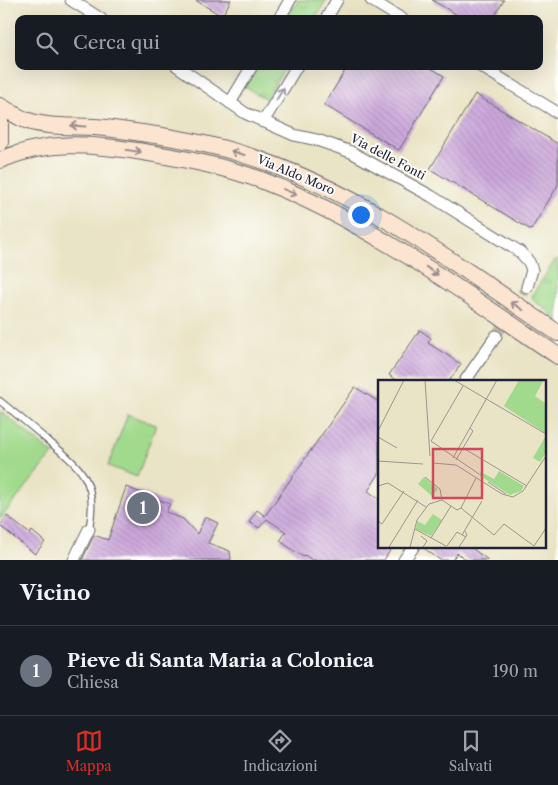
<!DOCTYPE html>
<html lang="it">
<head>
<meta charset="utf-8">
<style>
  :root { --surface:#171b24; --page:#20242c; --text:#f1f3f6; --muted:#9ea1a6; --line:#363941; --accent:#d93025 }
  body { margin:0; font-family:"Libre Caslon Text",serif; background:var(--page); color:var(--text) }
  .you { position:absolute; left:360px; top:214px; width:18px; height:18px; margin:-12px; border:4px solid #fff; border-radius:50%; background:#1a73e8; box-shadow:0 0 0 8px #1a73e833 }
  .badge { display:grid; place-items:center; width:32px; height:32px; border-radius:50%; background:var(--accent); color:#fff; font-size:16px; font-weight:700 }
  .pin { position:absolute; translate:-50% -50%; border:2px solid #fff; box-shadow:0 1px 5px #0006 }
  .list { margin:0; padding:0; list-style:none }
  h2 { display:flex; justify-content:space-between; align-items:center; height:65px; margin:0; padding:0 20px; font-size:21px }
  h2 small { font-size:16px; font-weight:400; color:var(--muted) }
  .list li { display:grid; grid-template-columns:32px 1fr auto; gap:15px; align-items:center; box-sizing:border-box; height:90px; padding:0 20px; border-top:1px solid var(--line) }
  .list b { display:block; font-size:19px; white-space:nowrap }
  .list p { margin:0; font-size:16px; white-space:nowrap; color:var(--muted) }
  .list em { font-size:16px; font-style:normal; color:var(--muted) }
  .icon { flex:none; width:28px; height:28px; fill:none; stroke:currentColor; stroke-width:2; stroke-linecap:round; stroke-linejoin:round }
  .map { position:relative; flex:none; width:558px; height:560px; overflow:hidden }
  .search { position:absolute; background:var(--surface); box-shadow:0 5px 20px #0002; left:15px; right:15px; top:15px; height:55px; display:flex; align-items:center; gap:12px; box-sizing:border-box; padding:0 18px; border-radius:10px; color:var(--muted); font-size:19px }
  .sheet { height:155px; background:var(--surface) }
  nav { display:flex; justify-content:space-around; align-items:center; box-sizing:border-box; height:70px; border-top:1px solid var(--line); background:var(--surface); font-size:14px; color:var(--muted) }
  nav a { display:grid; justify-items:center; gap:2px }
  nav .on { color:var(--accent) }
  .map>svg:first-child { display:block }
  .grass { fill:url(#grass-tufts); stroke:#627e64 }
  .green { fill:#a1da8c; stroke:#627e64 }
  .building { fill:url(#building-back-hatch) }
  .lines { fill:none; stroke-linecap:round; stroke-linejoin:round }
  .street-tunnel { stroke:#c2bdaa; stroke-width:11; stroke-dasharray:11 5.5; stroke-linecap:butt }
  .lane-casing { stroke:#68666c; stroke-width:8 }
  .street-casing { stroke:#68666c; stroke-width:13 }
  .secondary-casing { stroke:#68666c; stroke-width:18 }
  .lane { stroke:#fff; stroke-width:5.5 }
  .street { stroke:#fff; stroke-width:11 }
  .secondary { stroke:#fce5d0; stroke-width:16 }
  .oneway { stroke:#9c9ca7 }
  .oneway2 { stroke:#9a8d8d }
  .labels { text-anchor:middle; stroke-width:4; stroke-linejoin:round; paint-order:stroke }
  .street-label { font-size:12px; fill:#22223b; stroke:#fdfcf7 }
  .inset-road { fill:none; stroke:#9a968e; stroke-width:1 }
  .view { fill:#d1495b; fill-opacity:0.15; stroke:#d1495b; stroke-width:2.5 }
  .inset-edge { fill:none; stroke:#22223b; stroke-width:2.5 }
</style>
</head>
<body>
<div class="map">
<svg width="558" height="560" viewBox="0 0 558 560">
  <defs>
    <pattern id="grass-tufts" width="24" height="20" patternUnits="userSpaceOnUse" patternTransform="scale(1.25)"><rect width="24" height="20" fill="#a1da8c"/><path d="M3 7l-1-3M5 7V3M7 7l1-3M15 17l-1-3M17 17v-4M19 17l1-3" fill="none" stroke="#8abb7a"/></pattern>
    <pattern id="building-back-hatch" width="6" height="6" patternUnits="userSpaceOnUse" patternTransform="scale(1.25)"><rect width="6" height="6" fill="#cba7da"/><path d="M-1 5l2 2M0 0l6 6M5-1l2 2" fill="none" stroke="#ae8fbc"/></pattern>
  </defs>
  <rect width="100%" height="100%" fill="#fdfcf7"/>
  <filter id="ink" filterUnits="userSpaceOnUse"><feTurbulence type="fractalNoise" baseFrequency=".02" numOctaves="2"/><feDisplacementMap in="SourceGraphic" scale="10" xChannelSelector="R" yChannelSelector="G"/><feConvolveMatrix kernelMatrix="1 2 1 2 8 2 1 2 1" color-interpolation-filters="sRGB"/></filter>
  <filter id="wash" filterUnits="userSpaceOnUse"><feTurbulence type="fractalNoise" baseFrequency=".0096" numOctaves="4" result="noise"/><feDisplacementMap in="SourceGraphic" scale="20" xChannelSelector="R" yChannelSelector="G"/><feGaussianBlur stdDeviation="1.12" result="paint"/><feColorMatrix in="noise" values="0 0 0 0 0 0 0 0 0 0 0 0 0 0 0 0 0 1.4 0 .05"/><feComposite in="paint" operator="in"/></filter>
  <g filter="url(#wash)">
    <rect width="100%" height="100%" fill="#eae4c6"/>
    <!-- grass -->
    <path class="grass" d="M298,0H326L315,19H287Z
      M258,66H286L266,99L245,87Z
      M556,259L558,260V323L553,319L551,313L533,300L532,295Z"/>
    <!-- green -->
    <path class="green" d="M0,411L53,454L0,519Z
      M128,414L156,425L137,477L108,466Z"/>
    <g id="blocks">
      <!-- building -->
      <path class="building" d="M195,0H231L222,16Z
        M432,0H504L493,19H464Z
        M348,66H428L444,76L399,150L324,105Z
        M475,94L558,144V185L531,230L430,169Z
        M420,330L431,338L428,343L461,364L449,381H398L389,375Z
        M355,387L379,402V474L368,491L379,499V546H393L384,560H312L305,555L303,557L280,541L286,532L267,519L259,528L249,522L257,510L265,516Z
        M126,487L170,504L166,512L183,519L197,534L205,517L218,523L208,543L230,551L231,560H82L94,535L108,540Z
        M7,516L30,534L32,531L45,542L35,554L0,526Z
        M421,546H469L488,560H467L457,553L452,560H440Z"/>
    </g>
  </g>
  <g filter="url(#ink)">
    <use href="#blocks" fill-opacity="0" stroke="#68666c" stroke-width="1"/>
    <g class="lines">
      <!-- street-tunnel -->
      <path class="street-tunnel" d="M496,336L527,287"/>
      <!-- lane casing -->
      <g class="lane-casing">
        <path id="lane" d="M0,401C16,414 32,427 47,440C81,467 99,482 89,529"/>
      </g>
      <!-- street casing -->
      <g class="street-casing">
        <path id="street" d="M71,0L101,19
          M371,0L402,19
          M279,19L290,0
          M326,19L337,0
          M177,66L245,113L294,135L317,140L351,152L431,196L520,252L529,262L532,270L527,287
          M480,66L558,113
          M230,103L252,66
          M263,122L297,66
          M465,381L496,336
          M74,560L89,529
          M404,560L414,546"/>
      </g>
      <!-- secondary casing -->
      <g class="secondary-casing">
        <path id="secondary" d="M0,106C7,110 15,115 23,119C46,129 80,125 106,128C151,134 196,140 239,153C358,189 457,265 558,333
          M0,121V143
          M0,160C47,140 88,144 137,151C181,158 225,166 266,182C372,224 464,293 558,356"/>
      </g>
      <!-- lane -->
      <use href="#lane" class="lane"/>
      <!-- street -->
      <use href="#street" class="street"/>
      <!-- secondary -->
      <use href="#secondary" class="secondary"/>
    </g>
    <!-- one-way arrows -->
    <defs><path id="oneway-shaft" d="M-6 0H5M1.5-3L5.5 0L1.5 3" fill="none" stroke-width="1.6" stroke-linecap="round" stroke-linejoin="round" transform="scale(1.25)"/></defs>
    <use class="oneway" href="#oneway-shaft" transform="translate(280 94) rotate(-59)"/>
    <g class="oneway2">
      <use href="#oneway-shaft" transform="translate(78 126) rotate(-176)"/>
      <use href="#oneway-shaft" transform="translate(134 151) rotate(8)"/>
      <use href="#oneway-shaft" transform="translate(238 153) rotate(-163)"/>
      <use href="#oneway-shaft" transform="translate(290 192) rotate(23)"/>
      <use href="#oneway-shaft" transform="translate(432 271) rotate(34)"/>
      <use href="#oneway-shaft" transform="translate(517 306) rotate(-146)"/>
    </g>
  </g>
  <g class="labels">
    <!-- street labels -->
    <g class="street-label">
      <text transform="translate(388 157) rotate(28)" y="4">Via delle Fonti</text>
      <text transform="translate(296 175) rotate(23)" y="4">Via Aldo Moro</text>
    </g>
  </g>
  <!-- overview -->
  <g transform="translate(378 380)">
    <rect width="168" height="168" fill="#eae4c6"/>
    <path d="M141,0H166L157,16L167,23V53L126,26ZM167,57V74L162,82L155,78ZM121,91L146,106L143,111L132,115L101,95L103,92L116,99Z" fill="#a1da8c"/>
    <path d="M46,97L60,109L54,116L40,104ZM55,134L64,140L53,156L38,149L39,141L47,145Z" fill="#a1da8c"/>
    <path class="inset-road" d="M47,0L52,76M76,0L168,54M85,6L53,61L101,94M0,51L26,0M0,57L19,68M85,68L149,106M75,78L119,0M78,80L95,51L92,48M0,81L45,84M55,83L78,85L124,114L135,117L145,111L168,76M47,97L62,109L64,120M110,102L128,114M0,106L10,103L48,127M83,128L98,98M0,141L4,144L26,111M37,149L68,166M84,155L104,121M43,156L49,161L45,167M53,158L73,126M69,166L79,152L88,157M11,167L40,120M32,167L39,140L51,124L64,120L79,130L83,128L116,155L126,144L156,166L168,148M81,167L89,155L87,151"/>
    <path class="view" d="M55,69H104V118H55Z"/>
    <rect width="168" height="168" class="inset-edge"/>
  </g>
</svg>
<div class="you"></div>
<div class="pin badge" style="left:143px;top:508px;background:#6b7280">1</div>
<div class="search"><svg class="icon" aria-label="search" viewBox="0 0 24 24"><circle cx="10" cy="10" r="6"/><path d="M15 15l6 6"/></svg>Cerca qui</div>
</div>
<section class="sheet">
<h2>Vicino<small></small></h2>
<ul class="list">
<li><span class="badge" style="background:#6b7280">1</span><div><b>Pieve di Santa Maria a Colonica</b><p>Chiesa</p></div><em>190 m</em></li>
</ul>
</section>
<nav>
<a class="on"><svg class="icon" aria-label="map" viewBox="0 0 24 24"><path d="M3 6l6-2 6 2 6-2v14l-6 2-6-2-6 2zM9 4v14M15 6v14"/></svg>Mappa</a>
<a><svg class="icon" aria-label="directions" viewBox="0 0 24 24"><path d="M12 3l9 9-9 9-9-9zM9 14v-3h6M13 9l2 2-2 2"/></svg>Indicazioni</a>
<a><svg class="icon" aria-label="saved" viewBox="0 0 24 24"><path d="M7 4h10v16l-5-4-5 4z"/></svg>Salvati</a>
</nav>
</body>
</html>
